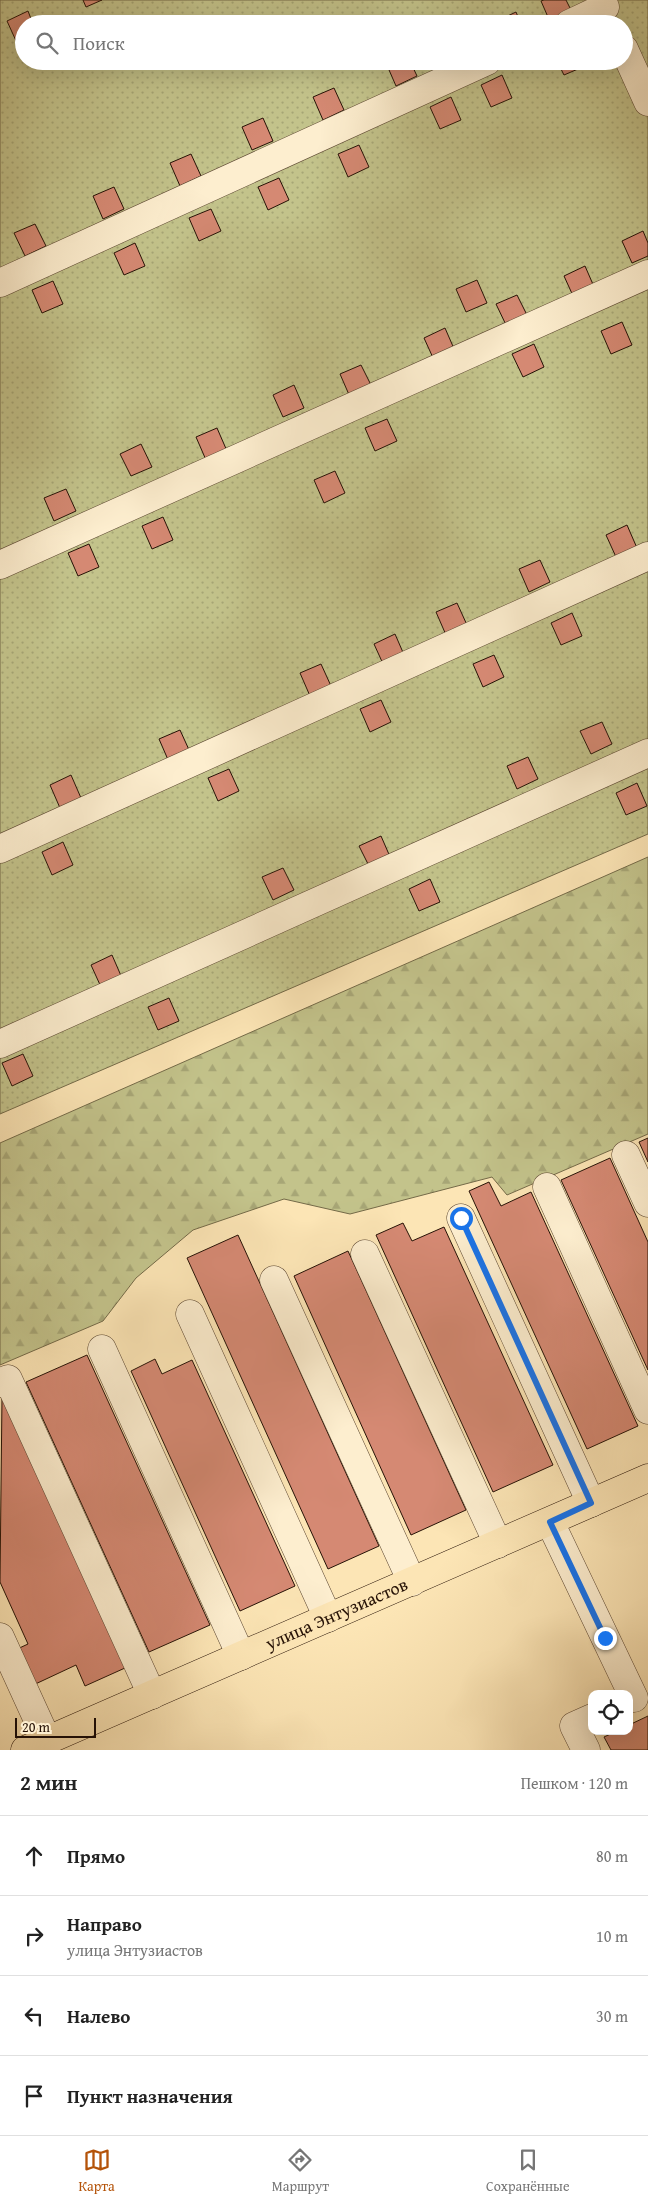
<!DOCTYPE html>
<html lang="ru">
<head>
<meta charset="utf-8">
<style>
  :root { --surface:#fff; --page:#f2f2f2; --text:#222; --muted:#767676; --line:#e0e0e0; --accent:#b45309 }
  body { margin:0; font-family:"Gentium Book Plus",serif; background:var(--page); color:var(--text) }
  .controls { position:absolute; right:15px; bottom:15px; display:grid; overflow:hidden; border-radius:10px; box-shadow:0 5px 20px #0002 }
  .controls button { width:45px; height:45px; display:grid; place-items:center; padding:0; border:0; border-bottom:1px solid var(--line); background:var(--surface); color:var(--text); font:25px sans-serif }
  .scale { position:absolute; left:15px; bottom:12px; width:81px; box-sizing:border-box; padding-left:5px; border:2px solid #261206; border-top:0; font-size:14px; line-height:18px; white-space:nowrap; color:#261206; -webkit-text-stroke:4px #fdeecf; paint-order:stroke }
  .stop { position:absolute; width:15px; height:15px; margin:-11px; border:4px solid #1a73e8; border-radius:50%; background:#fff }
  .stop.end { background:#1a73e8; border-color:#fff; box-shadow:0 1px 5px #0008 }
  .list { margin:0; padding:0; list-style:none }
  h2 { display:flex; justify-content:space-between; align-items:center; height:65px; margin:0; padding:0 20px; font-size:21px }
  h2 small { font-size:16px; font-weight:400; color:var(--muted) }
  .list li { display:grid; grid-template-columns:32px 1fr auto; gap:15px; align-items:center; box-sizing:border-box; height:80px; padding:0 20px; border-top:1px solid var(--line) }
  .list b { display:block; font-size:19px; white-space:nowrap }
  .list p { margin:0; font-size:16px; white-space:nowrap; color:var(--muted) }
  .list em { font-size:16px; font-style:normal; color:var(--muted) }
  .icon { flex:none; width:28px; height:28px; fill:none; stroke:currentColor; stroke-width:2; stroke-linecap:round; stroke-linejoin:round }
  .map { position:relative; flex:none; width:648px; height:1750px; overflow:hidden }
  .search { position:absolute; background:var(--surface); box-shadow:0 5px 20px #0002; left:15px; right:15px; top:15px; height:55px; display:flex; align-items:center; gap:12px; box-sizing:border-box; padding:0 18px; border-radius:28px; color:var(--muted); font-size:19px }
  .sheet { height:385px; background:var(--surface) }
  nav { display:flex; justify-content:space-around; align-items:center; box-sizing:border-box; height:70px; border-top:1px solid var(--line); background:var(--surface); font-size:14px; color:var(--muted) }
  nav a { display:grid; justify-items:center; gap:2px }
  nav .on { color:var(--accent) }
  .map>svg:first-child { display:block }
  .forest { fill:url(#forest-firs); stroke:#746a48 }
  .park { fill:url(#park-dots); stroke:#746a48; fill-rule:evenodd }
  .building { fill:#d58973; stroke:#261206 }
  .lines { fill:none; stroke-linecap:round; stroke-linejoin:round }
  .minor-casing { stroke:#5c4732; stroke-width:29 }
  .major-casing { stroke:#261206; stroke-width:29 }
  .minor { stroke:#fdeecf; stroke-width:28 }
  .major { stroke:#fce5b5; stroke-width:28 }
  .route { stroke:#1a73e8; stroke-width:6 }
  .labels { text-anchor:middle; stroke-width:4; stroke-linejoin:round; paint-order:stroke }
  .street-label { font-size:18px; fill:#261206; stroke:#fdeecf }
</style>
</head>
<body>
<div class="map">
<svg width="648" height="1750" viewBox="0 0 648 1750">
  <defs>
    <pattern id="forest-firs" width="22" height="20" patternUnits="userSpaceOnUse" patternTransform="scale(1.25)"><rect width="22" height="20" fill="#c3c38b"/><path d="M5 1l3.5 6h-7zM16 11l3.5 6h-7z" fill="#a7a676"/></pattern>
    <pattern id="park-dots" width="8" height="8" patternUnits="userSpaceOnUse" patternTransform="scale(1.25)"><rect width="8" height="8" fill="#c3c38b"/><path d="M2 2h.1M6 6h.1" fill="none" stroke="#a7a676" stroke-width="1.8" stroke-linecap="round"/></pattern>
  </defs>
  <rect width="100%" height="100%" fill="#fce5b5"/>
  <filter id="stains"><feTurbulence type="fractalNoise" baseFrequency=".004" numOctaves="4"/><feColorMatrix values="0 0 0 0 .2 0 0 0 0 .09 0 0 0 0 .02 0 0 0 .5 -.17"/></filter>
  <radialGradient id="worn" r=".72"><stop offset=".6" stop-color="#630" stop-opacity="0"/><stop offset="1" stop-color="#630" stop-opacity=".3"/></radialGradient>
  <!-- forest -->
  <path class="forest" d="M648,857V1134L507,1195L492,1177L350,1214L284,1199L193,1230L136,1278L103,1321L0,1365V1143Z"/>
  <!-- park -->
  <path class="park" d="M0,0H648V834L0,1114ZM24,24H624V61H24Z"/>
  <!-- building -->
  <path class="building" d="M83,0H102L86,7Z
    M544,0H566L573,14L551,24L541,1Z
    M28,11L33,24H24V40L17,43L7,21Z
    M516,12L521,24H495V22Z
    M391,61H410L417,76L396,86L386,63Z
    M557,61H583L585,66L564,75Z
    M502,75L512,98L491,107L481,85Z
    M334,88L344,110L323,120L313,97Z
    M451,97L461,120L440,129L430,107Z
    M263,118L273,141L252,150L242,127Z
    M359,145L369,167L348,177L338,154Z
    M191,154L201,176L180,186L170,163Z
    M279,178L289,200L268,210L258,187Z
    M114,187L124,209L103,219L93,196Z
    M211,209L221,231L199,241L189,218Z
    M35,224L46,246L25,256L14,233Z
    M643,231L648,243V256L632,263L622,241Z
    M135,243L145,266L124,275L114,253Z
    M585,266L595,289L574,298L564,276Z
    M477,280L487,303L466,312L456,289Z
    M53,281L63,304L42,313L32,290Z
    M517,295L528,317L507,327L496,304Z
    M622,322L632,345L611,354L601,331Z
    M445,328L455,351L434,360L424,338Z
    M534,344L544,367L523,377L512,354Z
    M361,365L372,387L350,397L340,374Z
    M294,385L304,408L283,417L273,395Z
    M387,419L397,441L375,451L365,428Z
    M217,428L227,451L206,460L196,437Z
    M141,444L152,467L131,476L120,454Z
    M335,471L345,493L324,503L314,480Z
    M66,489L76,511L54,521L44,498Z
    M163,517L173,540L152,549L142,526Z
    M627,525L637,548L616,557L606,535Z
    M89,544L99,567L78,576L68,553Z
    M540,560L550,582L529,592L519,569Z
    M457,603L467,625L446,635L436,612Z
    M572,613L582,636L561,645L551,623Z
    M395,634L405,657L384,666L374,644Z
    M494,655L504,677L483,687L473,664Z
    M321,664L331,686L310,696L300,673Z
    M381,700L391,722L370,732L360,709Z
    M602,722L612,744L591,754L580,731Z
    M180,730L190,752L169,762L159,739Z
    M528,757L538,779L517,789L507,766Z
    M229,769L239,791L218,801L208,778Z
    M71,775L81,798L60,808L50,785Z
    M637,783L647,806L626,815L616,793Z
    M381,836L391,859L370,868L359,846Z
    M63,842L73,865L52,875L42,852Z
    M283,868L294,890L273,900L262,877Z
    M430,879L440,902L419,911L409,889Z
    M112,955L122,978L101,987L91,965Z
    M169,998L179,1021L158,1030L148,1007Z
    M23,1054L33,1076L12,1086L2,1063Z
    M648,1138V1162L639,1142Z
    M610,1158L648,1242V1370L561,1180Z
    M489,1182L501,1206L531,1192L638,1426L587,1449L469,1191Z
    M403,1223L412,1241L444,1227L553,1465L493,1492L376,1235Z
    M238,1235L379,1546L328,1569L187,1258Z
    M348,1251L466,1510L411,1535L294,1276Z
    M87,1355L210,1625L149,1652L26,1382Z
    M155,1359L162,1374L192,1360L295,1586L240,1611L131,1371Z
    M2,1396L125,1668L85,1686L76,1665L29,1687L13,1651L28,1644L0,1582Z
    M648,1716V1750H611L604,1737L617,1731H629V1725Z"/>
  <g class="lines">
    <!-- minor casing -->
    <g class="minor-casing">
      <path id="minor" d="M569,24L605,7
        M624,49L648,102
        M0,283L487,61
        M0,565L648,274
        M0,849L648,556
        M0,1044L648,753
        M626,1155L648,1203
        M547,1187L648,1410
        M461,1218L591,1503
        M365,1254L498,1544
        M274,1280L412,1582
        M190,1314L328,1618
        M102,1349L241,1656
        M0,1383L8,1379L152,1695
        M550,1522L634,1698
        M0,1637L47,1740
        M586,1750L574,1726L592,1718"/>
    </g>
    <!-- major casing -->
    <g class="major-casing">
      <g id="major">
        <path id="s1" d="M25,1750L648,1478"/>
      </g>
    </g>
    <!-- minor -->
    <use href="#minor" class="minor"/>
    <!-- major -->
    <use href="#major" class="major"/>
  </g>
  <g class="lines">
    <!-- route -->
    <path class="route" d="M461,1218L591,1503L550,1522L605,1638"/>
  </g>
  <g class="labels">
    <!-- street labels -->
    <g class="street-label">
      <text dy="6" stroke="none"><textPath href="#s1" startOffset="340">улица Энтузиастов</textPath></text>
    </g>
  </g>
  <rect width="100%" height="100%" filter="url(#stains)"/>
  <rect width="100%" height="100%" fill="url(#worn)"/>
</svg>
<div class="controls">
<button><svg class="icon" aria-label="locate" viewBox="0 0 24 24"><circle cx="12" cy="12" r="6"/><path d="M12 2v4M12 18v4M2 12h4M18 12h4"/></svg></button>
</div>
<div class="scale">20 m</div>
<div class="stop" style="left:461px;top:1218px"></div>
<div class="stop end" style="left:605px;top:1638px"></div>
<div class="search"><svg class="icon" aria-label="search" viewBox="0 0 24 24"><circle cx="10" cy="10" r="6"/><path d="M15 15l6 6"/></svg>Поиск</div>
</div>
<section class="sheet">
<h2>2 мин<small>Пешком · 120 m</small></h2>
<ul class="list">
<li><svg class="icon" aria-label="ahead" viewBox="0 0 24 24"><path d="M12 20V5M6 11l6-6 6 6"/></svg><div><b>Прямо</b></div><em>80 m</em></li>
<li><svg class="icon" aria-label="right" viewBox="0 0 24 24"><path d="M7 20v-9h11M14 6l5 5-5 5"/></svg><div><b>Направо</b><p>улица Энтузиастов</p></div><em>10 m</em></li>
<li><svg class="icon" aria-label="left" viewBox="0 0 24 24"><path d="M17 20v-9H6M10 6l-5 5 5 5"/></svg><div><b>Налево</b></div><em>30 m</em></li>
<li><svg class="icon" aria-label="arrive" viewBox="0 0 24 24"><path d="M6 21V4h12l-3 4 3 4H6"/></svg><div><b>Пункт назначения</b></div></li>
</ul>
</section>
<nav>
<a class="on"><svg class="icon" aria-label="map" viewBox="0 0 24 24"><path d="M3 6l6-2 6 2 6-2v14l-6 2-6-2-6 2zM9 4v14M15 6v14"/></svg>Карта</a>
<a><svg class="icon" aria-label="directions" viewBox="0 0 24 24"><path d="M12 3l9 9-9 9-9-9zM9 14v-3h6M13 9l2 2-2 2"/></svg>Маршрут</a>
<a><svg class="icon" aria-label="saved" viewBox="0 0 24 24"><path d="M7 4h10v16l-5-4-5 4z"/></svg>Сохранённые</a>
</nav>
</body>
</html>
